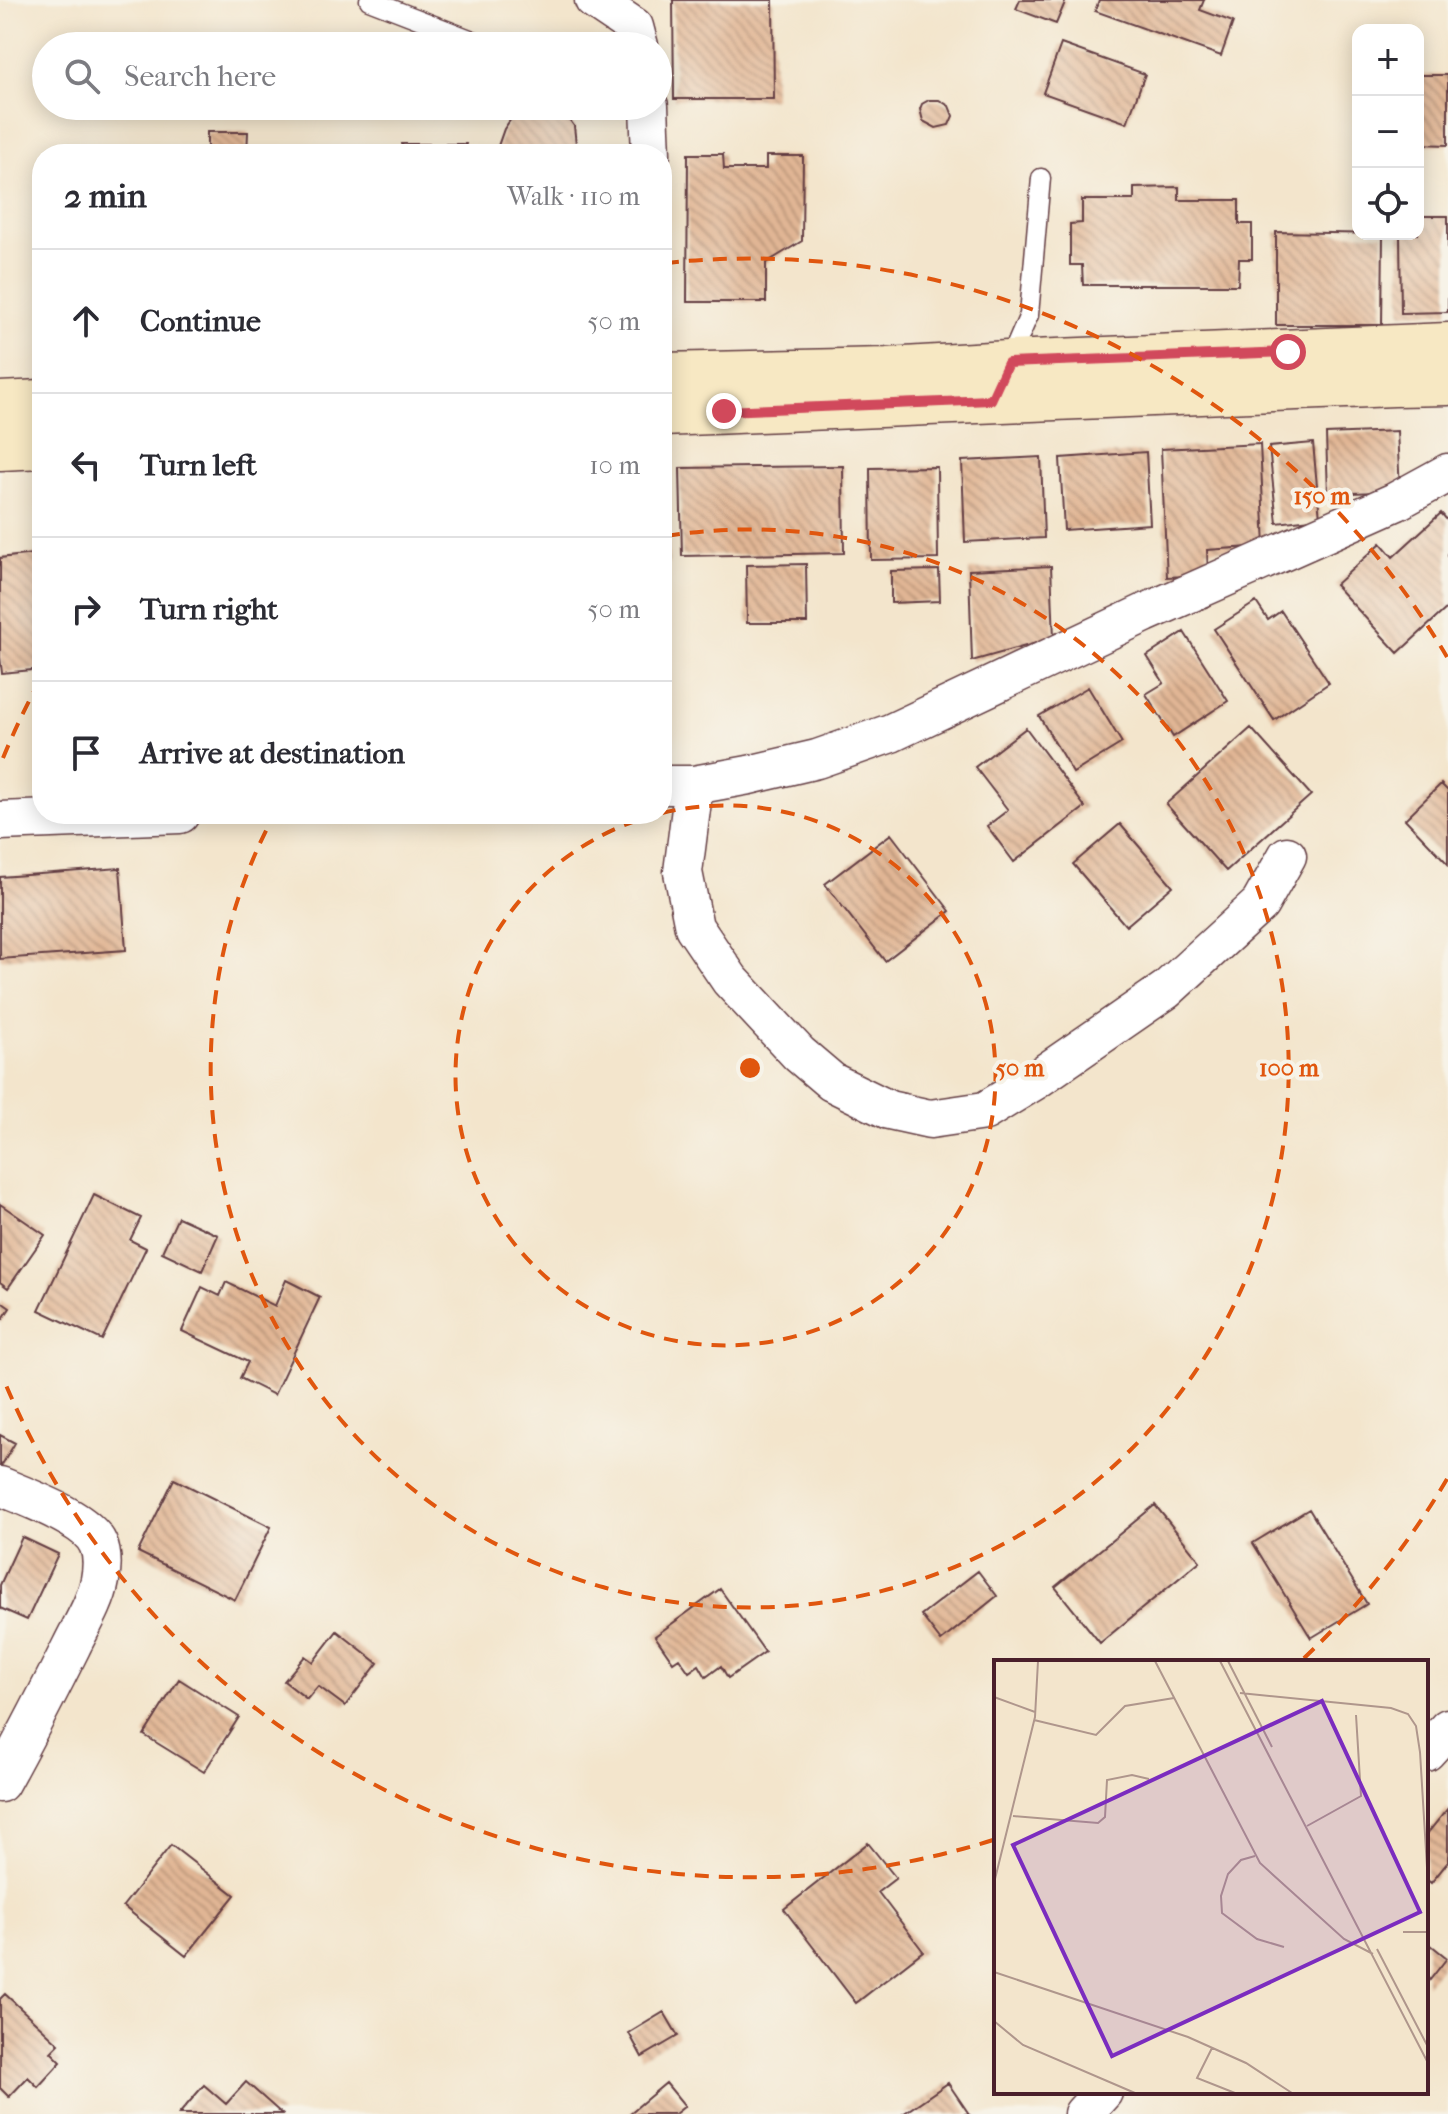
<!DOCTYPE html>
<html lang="en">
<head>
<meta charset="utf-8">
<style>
  :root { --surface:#fff; --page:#f2f2f3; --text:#2b2b33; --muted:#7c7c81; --line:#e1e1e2 }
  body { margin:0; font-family:"IM FELL French Canon",serif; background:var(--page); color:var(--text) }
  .controls { position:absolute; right:24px; top:24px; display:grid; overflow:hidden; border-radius:16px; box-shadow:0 4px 20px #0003 }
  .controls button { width:72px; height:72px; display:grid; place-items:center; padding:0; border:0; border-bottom:2px solid var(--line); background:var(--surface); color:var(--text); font:40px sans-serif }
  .stop { position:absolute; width:24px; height:24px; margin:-18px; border:6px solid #d1495b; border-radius:50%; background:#fff }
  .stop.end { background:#d1495b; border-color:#fff; box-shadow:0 2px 8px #0008 }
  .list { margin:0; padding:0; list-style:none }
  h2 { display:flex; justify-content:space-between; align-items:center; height:104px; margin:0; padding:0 32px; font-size:34px }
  h2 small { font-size:26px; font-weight:400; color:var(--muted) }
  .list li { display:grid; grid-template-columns:52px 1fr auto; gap:24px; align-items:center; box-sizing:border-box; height:144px; padding:0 32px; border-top:2px solid var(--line) }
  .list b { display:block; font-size:30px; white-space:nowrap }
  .list em { font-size:26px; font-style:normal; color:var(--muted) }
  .icon { flex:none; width:44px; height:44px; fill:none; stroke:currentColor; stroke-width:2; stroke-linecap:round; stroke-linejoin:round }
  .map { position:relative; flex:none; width:1448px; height:2114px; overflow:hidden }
  .search { position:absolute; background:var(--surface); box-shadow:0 4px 20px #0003; left:32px; top:32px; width:640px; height:88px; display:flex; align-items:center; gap:20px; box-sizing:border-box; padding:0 28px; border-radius:44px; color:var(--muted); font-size:30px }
  .panel { position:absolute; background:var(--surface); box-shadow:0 4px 20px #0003; left:32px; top:144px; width:640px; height:680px; border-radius:32px }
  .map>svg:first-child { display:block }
  .building { fill:url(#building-back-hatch) }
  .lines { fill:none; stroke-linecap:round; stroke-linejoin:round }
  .service-casing { stroke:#633d43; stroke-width:21 }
  .minor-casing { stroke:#633d43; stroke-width:41 }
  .secondary-casing { stroke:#633d43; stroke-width:47 }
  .service { stroke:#fff; stroke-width:18 }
  .minor { stroke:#fff; stroke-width:38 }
  .secondary { stroke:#f7e8c3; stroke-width:44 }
  .route { stroke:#d1495b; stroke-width:10 }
  .ring { fill:none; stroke:#e0560e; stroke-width:4; stroke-dasharray:14 10 }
  .inset-road { fill:none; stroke:#af968c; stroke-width:2 }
  .view { fill:#7b2cbf; fill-opacity:0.15; stroke:#7b2cbf; stroke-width:4 }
  .inset-edge { fill:none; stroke:#4a1f2b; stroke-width:4 }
  .centre { fill:#e0560e; stroke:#f7f3e8; stroke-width:4 }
  .ring-label { font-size:24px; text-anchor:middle; font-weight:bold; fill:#e0560e; stroke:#f7f3e8; stroke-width:8; stroke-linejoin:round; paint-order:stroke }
</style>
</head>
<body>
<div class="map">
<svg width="1448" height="2114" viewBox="0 0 1448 2114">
  <defs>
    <pattern id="building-back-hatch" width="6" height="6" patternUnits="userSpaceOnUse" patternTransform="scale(2)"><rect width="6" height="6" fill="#e1b694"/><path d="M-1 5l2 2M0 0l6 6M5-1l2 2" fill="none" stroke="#b89379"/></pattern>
  </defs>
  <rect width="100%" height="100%" fill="#f7f3e8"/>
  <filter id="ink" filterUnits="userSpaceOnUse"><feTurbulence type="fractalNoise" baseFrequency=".0125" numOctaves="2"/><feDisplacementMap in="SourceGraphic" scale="16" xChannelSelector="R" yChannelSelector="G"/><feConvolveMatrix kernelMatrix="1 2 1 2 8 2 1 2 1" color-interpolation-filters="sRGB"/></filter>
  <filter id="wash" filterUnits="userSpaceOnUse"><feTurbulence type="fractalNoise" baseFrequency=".006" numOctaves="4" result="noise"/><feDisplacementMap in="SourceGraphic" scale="32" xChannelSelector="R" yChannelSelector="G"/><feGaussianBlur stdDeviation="1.8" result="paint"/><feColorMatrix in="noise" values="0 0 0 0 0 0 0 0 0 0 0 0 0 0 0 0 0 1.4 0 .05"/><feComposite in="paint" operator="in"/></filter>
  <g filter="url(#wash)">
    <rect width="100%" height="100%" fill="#f3e5cc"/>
    <g id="blocks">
      <!-- building -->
      <path class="building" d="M673,0H773L774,99H674Z
        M1020,0H1066L1056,24L1016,9Z
        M1099,0H1204L1200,10L1233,22L1221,56L1095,11Z
        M1061,44L1145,74L1127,123L1043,93Z
        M1418,75H1448V145L1418,144Z
        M929,100H939L949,106L953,116L949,125L936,128L923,121L920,109L922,104Z
        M532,107H545L556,110L569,119L574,126L577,154H498V146L504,129L511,119Z
        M207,132H248L247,154H207Z
        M402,144H466V154H402Z
        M688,154H723L724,169H766V156H803L802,241L766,263V302H687Z
        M1179,187V200H1239V224H1252V259H1239L1238,285H1083L1082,265H1070V224L1082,223V200H1134V188Z
        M1418,216H1448V312L1401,313L1400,234H1418Z
        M1276,232L1383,234L1382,325H1276Z
        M1397,431L1400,491L1328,494L1326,434Z
        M1313,443L1320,518L1277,523L1269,447Z
        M1260,444L1265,546L1207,550L1208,575L1167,577L1161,449Z
        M1146,452L1150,524L1064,530L1060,458Z
        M1041,457L1044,538L965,542L962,461Z
        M843,466L844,553L682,556L680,468Z
        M937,467L938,559L871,560L870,468Z
        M662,475H666L669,564H662Z
        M1441,513L1448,521V607L1398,653L1335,585L1381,543L1393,557Z
        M42,553V669L2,673L0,657V558Z
        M806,564L807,623H747L746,565Z
        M1051,566L1054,638L972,661L969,570Z
        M939,570L940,601L891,603V571Z
        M1256,602L1268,620L1281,611L1329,683L1274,720L1214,629Z
        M1184,632L1228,701L1173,737L1146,694L1164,683L1147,656Z
        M1088,687L1122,743L1073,773L1039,716Z
        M1026,728L1085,807L1014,862L987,826L1008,810L975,767Z
        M1251,728L1311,795L1226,871L1166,804Z
        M1441,784L1448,791V864L1405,819Z
        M1120,824L1173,886L1126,926L1073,864Z
        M891,834L950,911L885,961L825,884Z
        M120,868L126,950L0,959V877Z
        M94,1195L141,1218L130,1240L146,1248L102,1340L39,1310Z
        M0,1204L45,1235L8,1288L0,1282Z
        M178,1217L218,1235L202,1271L162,1252Z
        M286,1280L320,1297L274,1395L240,1378L248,1362L182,1331L202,1287L220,1296L226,1282L275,1306Z
        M0,1301L10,1308L0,1323Z
        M0,1435L15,1443L0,1468Z
        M174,1479L271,1527L235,1600L138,1552Z
        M1155,1505L1200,1561L1100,1643L1055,1587Z
        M1309,1509L1367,1604L1311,1638L1253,1543Z
        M22,1537L58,1554L27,1620L0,1608V1585Z
        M978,1571L997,1596L941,1641L921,1615Z
        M720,1589L765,1652L728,1678L721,1666L706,1677L699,1665L689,1672L679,1658L673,1662L655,1636Z
        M337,1631L378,1663L345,1706L318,1686L307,1699L284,1681L305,1656L313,1662Z
        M179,1679L239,1717L204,1772L144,1735Z
        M1448,1808V1862L1431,1883L1426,1879V1835Z
        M868,1843L896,1878L878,1892L923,1951L856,2003L784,1909Z
        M171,1845L235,1895L186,1956L123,1906Z
        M1426,1941L1447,1958L1426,1985Z
        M5,1994L59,2044L51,2052L61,2062L38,2087L28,2077L9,2097L0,2088V1999Z
        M664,2012L678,2036L642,2057L629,2033Z
        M246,2082L282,2114H179L204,2085L226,2104Z
        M666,2083L685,2106L675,2114H629Z
        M948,2083L969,2114H903Z"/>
    </g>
  </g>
  <g filter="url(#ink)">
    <use href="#blocks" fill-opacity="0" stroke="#633d43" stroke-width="2"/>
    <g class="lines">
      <!-- service casing -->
      <g class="service-casing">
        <path id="service" d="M369,0L488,46
          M1009,361L1029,315L1041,178"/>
      </g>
      <!-- minor casing -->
      <g class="minor-casing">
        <path id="minor" d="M594,0L634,27L639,46
          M649,106L651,154
          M662,785H694L749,775L817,759L891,733L1145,613L1395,502L1448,473
          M694,785L683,872L694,927L730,980L799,1054L832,1082L889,1110L930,1119L985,1111L1034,1081L1166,990L1260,904L1287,856
          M0,821L180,814
          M0,1486C25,1497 87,1518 98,1544C103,1555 102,1569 100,1580C96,1603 81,1626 71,1647C48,1693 25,1738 0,1783
          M1426,1752L1448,1728
          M1083,2114L1103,2092"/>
      </g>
      <!-- secondary casing -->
      <g class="secondary-casing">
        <path id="secondary" d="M662,375L887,370L1008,363L1448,345
          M0,404L42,402
          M662,414L1394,384L1448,383
          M0,448L42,446"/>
      </g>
      <!-- service -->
      <use href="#service" class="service"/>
      <!-- minor -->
      <use href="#minor" class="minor"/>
      <!-- secondary -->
      <use href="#secondary" class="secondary"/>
    </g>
  </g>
  <g class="lines" filter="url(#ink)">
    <!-- route -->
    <path class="route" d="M724,411L991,400L1008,363L1288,352"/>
  </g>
  <!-- distance rings -->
  <g class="ring">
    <path d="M662 813A270 270 0 1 1 658 814"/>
    <path d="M666 536A539 539 0 1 1 274 815"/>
    <path d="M1447 1479A809 809 0 0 1 1302 1660M993 1840A809 809 0 0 1 3 1378M3 758A809 809 0 0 1 39 682M665 263A809 809 0 0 1 1447 657"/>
  </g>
  <!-- overview -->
  <g transform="translate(994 1660)">
    <rect width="434" height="434" fill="#f3e5cc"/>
    <path class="inset-road" d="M161,1L266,203L350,279L379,294M226,1L434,403M234,1L278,87M246,33L397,48L414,54L422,66L426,92L434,224M0,37L41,52M40,60L102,75L131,46L180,38M19,156L104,163L111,157L113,120L138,115L155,119M313,166L367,136L362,55M261,196L247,200L234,214L227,236L228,253L263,279L290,287M0,223L41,57L44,1M409,272H434M383,289L434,387M0,312L194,377L252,403L298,433M0,361L29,385L141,433M218,388L203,418L241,433"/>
    <path class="view" d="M328,41L426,252L118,396L19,185Z"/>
    <rect width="434" height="434" class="inset-edge"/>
  </g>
  <circle cx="750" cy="1068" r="12" class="centre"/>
  <g class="ring-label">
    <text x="1322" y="504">150 m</text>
    <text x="1020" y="1076">50 m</text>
    <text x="1289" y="1076">100 m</text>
  </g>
</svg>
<div class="controls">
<button>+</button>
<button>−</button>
<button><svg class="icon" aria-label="locate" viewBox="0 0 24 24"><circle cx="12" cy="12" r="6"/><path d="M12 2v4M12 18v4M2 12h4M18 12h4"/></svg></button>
</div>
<div class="stop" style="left:1288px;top:352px"></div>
<div class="stop end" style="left:724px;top:411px"></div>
<div class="search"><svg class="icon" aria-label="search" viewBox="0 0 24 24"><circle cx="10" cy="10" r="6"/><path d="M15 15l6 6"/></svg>Search here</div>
<section class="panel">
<h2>2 min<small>Walk · 110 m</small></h2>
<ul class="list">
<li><svg class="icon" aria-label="ahead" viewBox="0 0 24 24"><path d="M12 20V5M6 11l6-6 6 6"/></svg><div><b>Continue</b></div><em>50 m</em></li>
<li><svg class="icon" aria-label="left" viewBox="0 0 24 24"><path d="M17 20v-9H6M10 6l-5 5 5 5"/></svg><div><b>Turn left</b></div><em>10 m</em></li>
<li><svg class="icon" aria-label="right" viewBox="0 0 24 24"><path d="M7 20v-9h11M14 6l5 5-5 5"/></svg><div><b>Turn right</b></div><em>50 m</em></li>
<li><svg class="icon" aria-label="arrive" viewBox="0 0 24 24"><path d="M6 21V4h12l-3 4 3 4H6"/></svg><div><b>Arrive at destination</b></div></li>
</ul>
</section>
</div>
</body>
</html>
